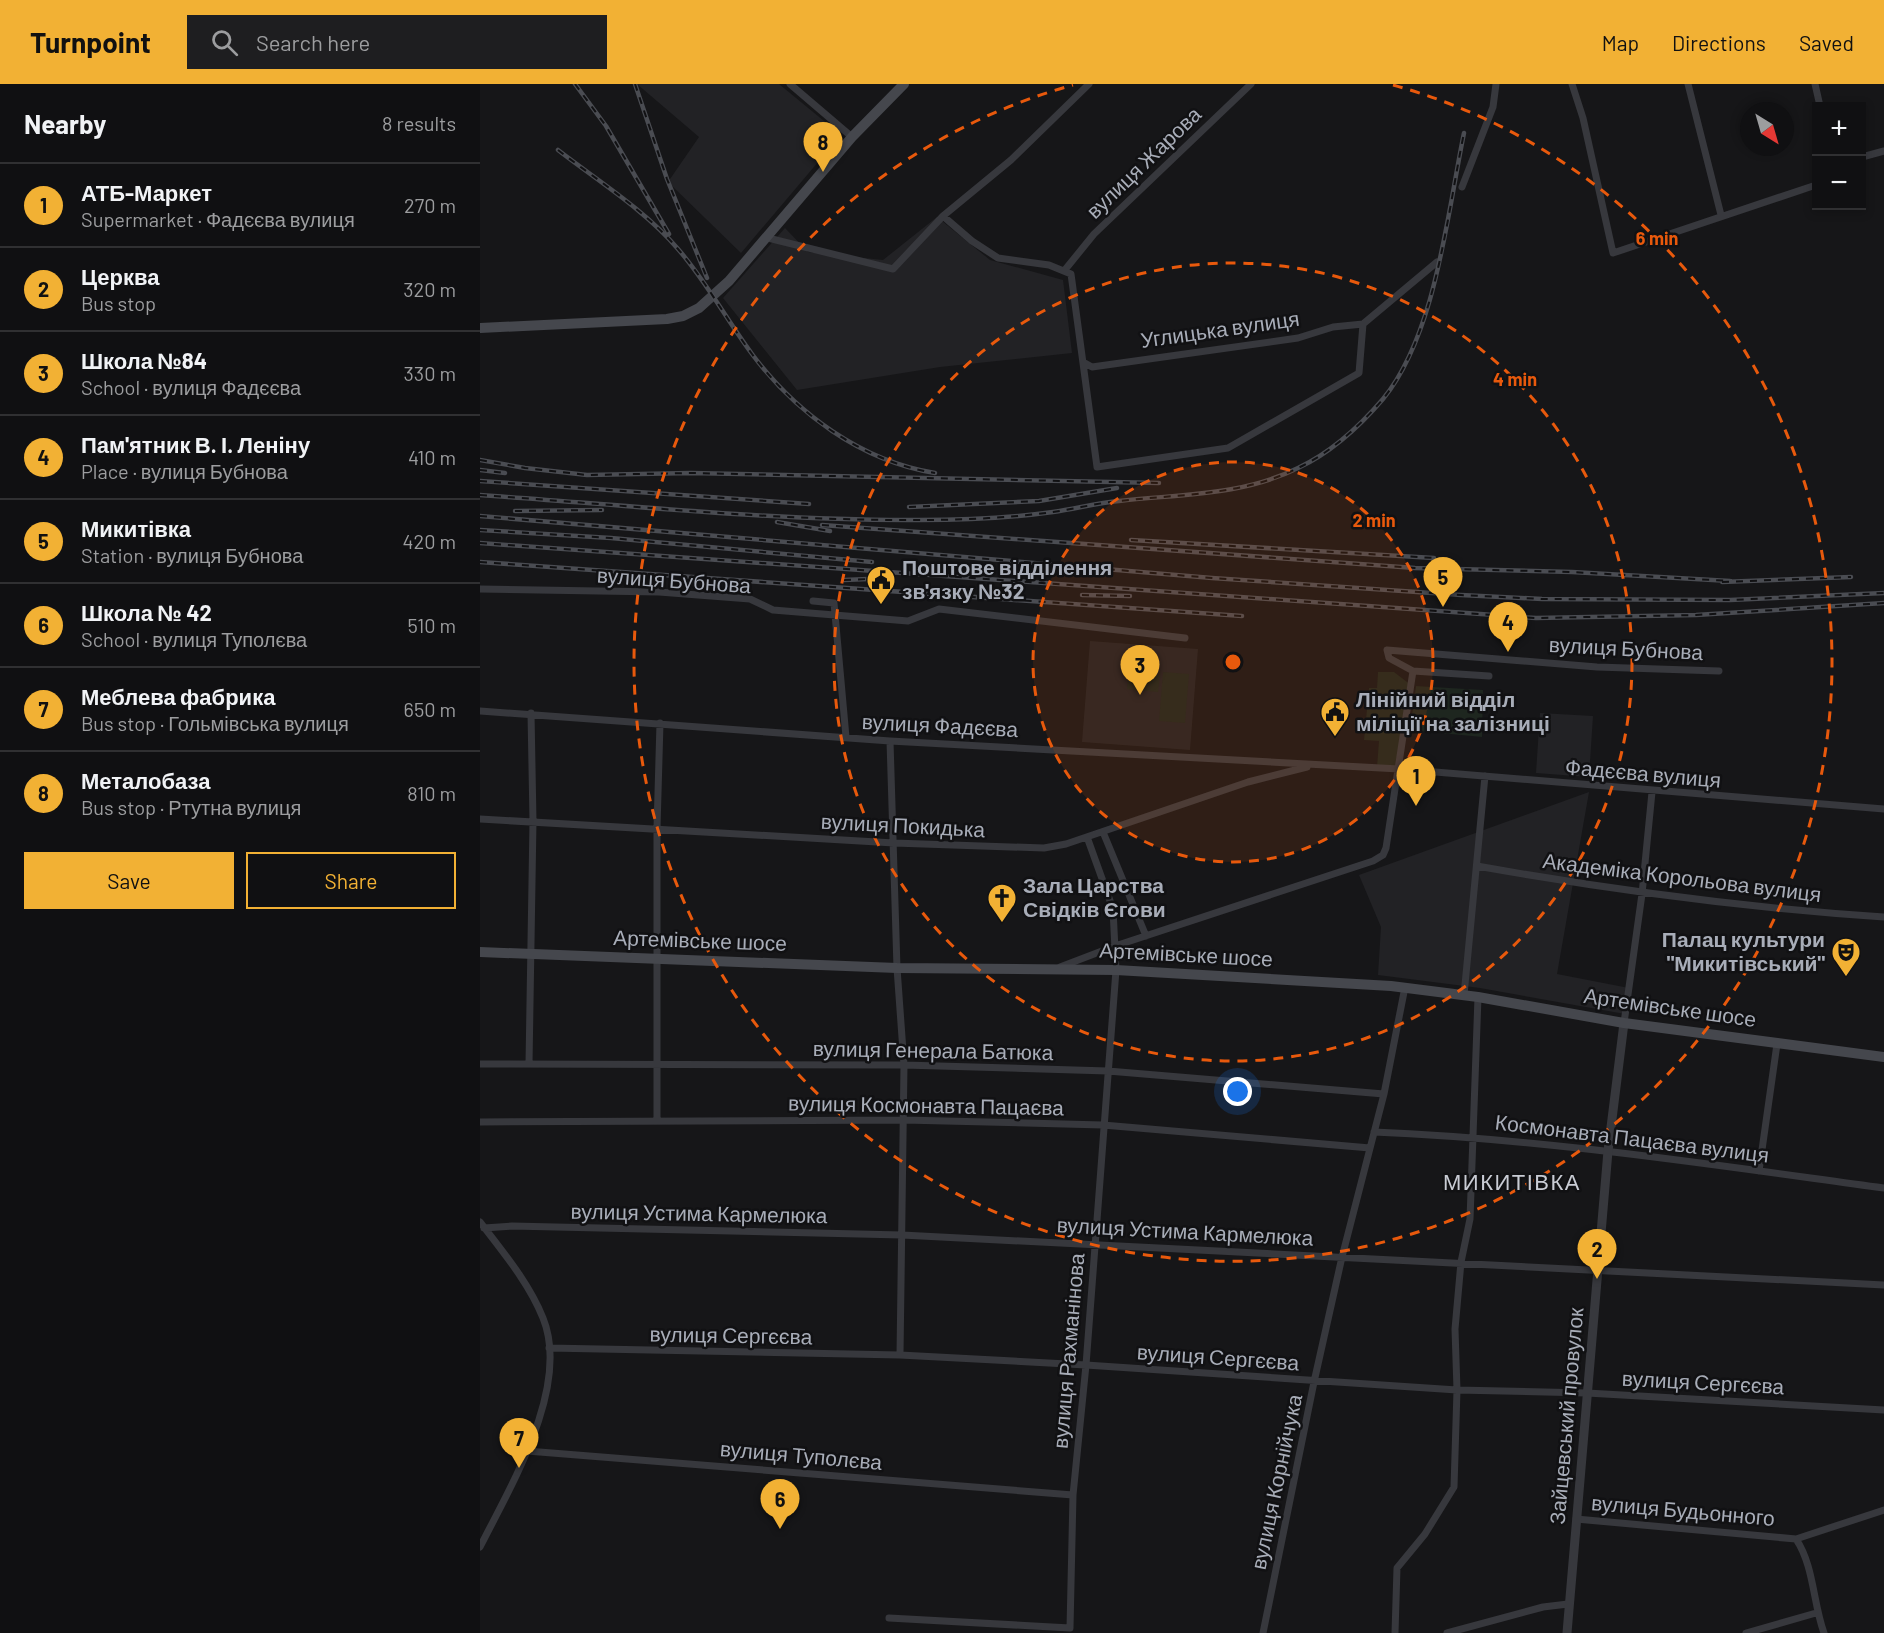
<!DOCTYPE html>
<html lang="en">
<head>
<meta charset="utf-8">
<style>
  :root { --surface:#101012; --page:#1e1e20; --text:#f1f3f6; --muted:#9c9d9f; --line:#303032; --accent:#f2b134 }
  body { margin:0; font-family:Barlow,sans-serif; background:var(--page); color:var(--text) }
  .controls { position:absolute; right:18px; top:18px; display:grid; overflow:hidden; border-radius:0px; box-shadow:0 3px 9px #0003 }
  .controls button { width:54px; height:54px; display:grid; place-items:center; padding:0; border:0; border-bottom:2px solid var(--line); background:var(--surface); color:var(--text); font:30px sans-serif }
  .compass { position:absolute; left:1260px; top:18px; width:54px; height:54px; border-radius:50%; background:var(--surface); box-shadow:0 3px 9px #0003; rotate:143deg }
  .you { position:absolute; left:758px; top:1008px; width:21px; height:21px; margin:-15px; border:4px solid #fff; border-radius:50%; background:#1a73e8; box-shadow:0 0 0 9px #1a73e833 }
  .badge { display:grid; place-items:center; width:39px; height:39px; border-radius:50%; background:var(--accent); color:#111; font-size:20px; font-weight:700 }
  .pin { position:absolute; translate:-50% -50px; filter:drop-shadow(0 2px 3px #0008) }
  .pin::after { content:''; position:absolute; top:32px; width:21px; height:18px; background:inherit; clip-path:polygon(0 0,100% 0,50% 100%) }
  .list { margin:0; padding:0; list-style:none }
  h2 { display:flex; justify-content:space-between; align-items:center; height:78px; margin:0; padding:0 24px; font-size:26px }
  h2 small { font-size:20px; font-weight:400; color:var(--muted) }
  .list li { display:grid; grid-template-columns:39px 1fr auto; gap:18px; align-items:center; box-sizing:border-box; height:84px; padding:0 24px; border-top:2px solid var(--line) }
  .list b { display:block; font-size:22px; white-space:nowrap }
  .list p { margin:0; font-size:20px; white-space:nowrap; color:var(--muted) }
  .list em { font-size:20px; font-style:normal; color:var(--muted) }
  .actions { display:flex; gap:12px; padding:18px 24px }
  .actions a { flex:1; padding:14px 0; border:2px solid var(--accent); border-radius:0px; text-align:center; font-size:21px; color:var(--accent) }
  .actions .main { background:var(--accent); color:#111 }
  .icon { flex:none; width:33px; height:33px; fill:none; stroke:currentColor; stroke-width:2; stroke-linecap:round; stroke-linejoin:round }
  .map { position:relative; flex:none; width:1404px; height:1549px; overflow:hidden }
  header { display:flex; align-items:center; gap:36px; box-sizing:border-box; height:84px; padding:0 30px; background:var(--accent); color:#111 }
  header strong { font-size:28px }
  nav { display:flex; gap:33px; margin-inline-start:auto; font-size:21px }
  .search { width:420px; height:54px; background:var(--page); display:flex; align-items:center; gap:15px; box-sizing:border-box; padding:0 21px; border-radius:0px; color:var(--muted); font-size:22px }
  main { display:flex }
  aside { flex:1; background:var(--surface) }
  .map>svg:first-child { display:block }
  .built { fill:#222225 }
  .green { fill:#1e261f }
  .lines { fill:none; stroke-linecap:round; stroke-linejoin:round }
  .minor { stroke:#37383d; stroke-width:7 }
  .tertiary { stroke:#37383d; stroke-width:9 }
  .secondary { stroke:#45474d; stroke-width:10 }
  .rail-casing { stroke:#4a4c52; stroke-width:4.5 }
  .rail { stroke:#111113; stroke-width:2; stroke-dasharray:7; stroke-linecap:butt }
  .ring { fill:none; stroke:#e8590c; stroke-width:3; stroke-dasharray:10 8 }
  .labels { text-anchor:middle; stroke-width:5; stroke-linejoin:round; paint-order:stroke }
  .street-label { font-size:21px; fill:#a8adb8; stroke:#111113 }
  .poi-label { font-size:21px; font-weight:bold; fill:#a8adb8; stroke:#111113; text-anchor:start }
  .neighbourhood-label { font-size:22px; letter-spacing:1.5px; fill:#c9ccd4; stroke:#111113 }
  .centre { fill:#e8590c; stroke:#111113; stroke-width:3 }
  .ring-label { font-size:18px; text-anchor:middle; font-weight:bold; fill:#e8590c; stroke:#111113; stroke-width:5; stroke-linejoin:round; paint-order:stroke }
</style>
</head>
<body>
<header>
<strong>Turnpoint</strong>
<div class="search"><svg class="icon" aria-label="search" viewBox="0 0 24 24"><circle cx="10" cy="10" r="6"/><path d="M15 15l6 6"/></svg>Search here</div>
<nav><a>Map</a><a>Directions</a><a>Saved</a></nav>
</header>
<main>
<aside>
<h2>Nearby<small>8 results</small></h2>
<ul class="list">
<li><span class="badge">1</span><div><b>АТБ-Маркет</b><p>Supermarket · Фадєєва вулиця</p></div><em>270 m</em></li>
<li><span class="badge">2</span><div><b>Церква</b><p>Bus stop</p></div><em>320 m</em></li>
<li><span class="badge">3</span><div><b>Школа №84</b><p>School · вулиця Фадєєва</p></div><em>330 m</em></li>
<li><span class="badge">4</span><div><b>Пам'ятник В. І. Леніну</b><p>Place · вулиця Бубнова</p></div><em>410 m</em></li>
<li><span class="badge">5</span><div><b>Микитівка</b><p>Station · вулиця Бубнова</p></div><em>420 m</em></li>
<li><span class="badge">6</span><div><b>Школа № 42</b><p>School · вулиця Туполєва</p></div><em>510 m</em></li>
<li><span class="badge">7</span><div><b>Меблева фабрика</b><p>Bus stop · Гольмівська вулиця</p></div><em>650 m</em></li>
<li><span class="badge">8</span><div><b>Металобаза</b><p>Bus stop · Ртутна вулиця</p></div><em>810 m</em></li>
</ul>
<div class="actions"><a class="main">Save</a><a>Share</a></div>
</aside>
<div class="map">
<svg width="1404" height="1549" viewBox="0 0 1404 1549">
  <rect width="100%" height="100%" fill="#161618"/>
  <!-- built -->
  <path class="built" d="M157,0H299L361,51L261,169L188,98L219,53Z
    M457,133L510,176L583,196L592,269L460,283L317,306L243,214L305,144L328,168L403,176Z
    M610,557L718,565L710,666L602,658Z
    M1060,629L1113,632L1109,693L1056,689Z
    M1109,708L1077,890L1149,904L1145,930L1000,904L898,891L901,843L879,791Z"/>
  <!-- green -->
  <path class="green" d="M683,588L709,590L705,639L679,637Z
    M898,588H914L931,601L919,685L897,683L899,657L884,656L889,604H897Z
    M649,589L680,591L678,608L647,605Z
    M936,602L1003,606L1002,653L930,646Z"/>
  <g class="lines">
    <!-- minor -->
    <path class="minor" d="M310,0L372,53
      M1092,0L1103,34L1133,169L1336,101
      M1208,0L1241,131
      M1335,0L1340,22
      M1382,73L1404,67
      M982,103L1013,23L1016,0
      M463,132L492,157L518,174L569,181L591,190L617,383L748,364L879,289L883,240L957,178
      M288,154L413,185L463,132L531,76L609,0
      M584,187L614,150L771,0
      M603,278L612,283L818,254L853,243L883,240
      M0,505L179,508L270,515L293,526L428,537L459,525L705,554
      M333,517L354,519L366,653
      M933,587L1009,592
      M0,627L410,657L919,685L1404,725
      M410,657L417,884L424,981L420,1271
      M0,735L414,759L564,764L586,760L768,698L827,683
      M623,748L666,852
      M997,782C1132,806 1267,824 1404,833
      M580,883L635,862L893,777L903,771L906,764L933,587L909,574L907,566L1117,583L1239,587
      M984,911L1005,692
      M1144,939L1162,810L1172,708
      M0,980L424,981L628,987L904,1010
      M49,980L53,737L51,629
      M177,1036V744L180,639
      M0,1038L424,1036L623,1041L890,1064
      M894,1048C1065,1055 1234,1081 1404,1104
      M1279,1087L1297,960
      M0,1138C23,1168 49,1199 63,1234C91,1303 30,1403 0,1463
      M4,1144L32,1142L422,1151L1404,1201
      M69,1264L420,1271L606,1281L977,1306L1107,1309L1404,1326
      M47,1367L593,1411
      M1096,1435L1316,1455C1334,1482 1333,1519 1344,1549
      M1316,1455L1404,1426
      M409,1534L590,1544L593,1411L606,1281L636,886L633,825L607,753
      M783,1549L834,1298L862,1173L904,1010L925,903
      M915,1549L917,1484L945,1450L974,1403L977,1306L975,1245L981,1178L990,1135L998,913
      M967,1549L1063,1523L1088,1520
      M1266,1549L1336,1529"/>
    <!-- tertiary -->
    <path class="tertiary" d="M1087,1549L1128,1067L1144,939"/>
    <!-- secondary -->
    <path class="secondary" d="M0,244L187,235L203,232L219,224L249,197L372,53L424,0
      M0,868L417,884L636,886L911,902L998,913L1144,939L1404,973"/>
    <!-- rail casing -->
    <g class="rail-casing">
      <path id="rail" d="M95,0L126,42L189,150
        M155,0L187,95L227,194
        M78,66C118,97 165,126 198,165C226,197 246,235 272,270C316,329 381,377 455,389
        M0,376L45,384L107,391L211,389L679,399
        M0,386L25,389
        M0,397L329,420
        M0,411C146,421 293,437 439,436C482,436 530,434 573,428C595,425 617,419 639,417C700,410 762,412 818,384C850,369 880,342 903,315C956,250 967,131 984,49
        M429,423L559,417L637,404
        M35,427L122,426
        M0,432L732,494L981,511L1062,515L1250,516L1404,509
        M297,438L350,447
        M342,441L935,484L1092,488L1250,497
        M0,446L131,454L392,478
        M651,456L954,474
        M0,459L1056,534L1216,531L1404,519
        M0,478L762,532
        M364,496L412,494
        M1242,498L1371,493
        M602,511L650,512"/>
    </g>
    <!-- rail -->
    <use href="#rail" class="rail"/>
  </g>
  <!-- distance rings -->
  <circle cx="753" cy="578" r="200" fill="#e8590c" fill-opacity=".12"/>
  <g class="ring">
    <circle cx="753" cy="578" r="200"/>
    <circle cx="753" cy="578" r="399"/>
    <path d="M913 1A599 599 0 1 1 593 1"/>
  </g>
  <!-- icons -->
  <defs>
    <g id="civic-pin" transform="scale(1.5)"><path d="M0 17L-7.5 6A9.5 9.5 0 1 1 7.5 6Z" fill="#f2b134" stroke="#111113"/><path d="M-.6-6.5H3V-4.5H.6V-3L4-1V1h2V6H-6V1h2V-1L-.6-3ZM-1.2 2.5V6h2.4V2.5Z" fill="#111"/></g>
    <g id="church-pin" transform="scale(1.5)"><path d="M0 17L-7.5 6A9.5 9.5 0 1 1 7.5 6Z" fill="#f2b134" stroke="#111113"/><path d="M-1.2-6h2.4v3.5h3.3v2.4h-3.3V6h-2.4V-.1h-3.3v-2.4h3.3Z" fill="#111"/></g>
    <g id="theatre-pin" transform="scale(1.5)"><path d="M0 17L-7.5 6A9.5 9.5 0 1 1 7.5 6Z" fill="#f2b134" stroke="#111113"/><path d="M-5-5.5Q0-4 5-5.5V0Q5 5 0 6Q-5 5-5 0ZM-3.3-2.5H-1v1.5H-3.3ZM1-2.5H3.3v1.5H1ZM-2.8 1Q0 5.5 2.8 1Z" fill="#111"/></g>
  </defs>
  <g fill-rule="evenodd">
    <use href="#civic-pin" x="401" y="496"/>
    <use href="#civic-pin" x="855" y="628"/>
    <use href="#church-pin" x="522" y="814"/>
    <use href="#theatre-pin" x="1366" y="868"/>
  </g>
  <g class="labels">
    <!-- street labels -->
    <g class="street-label">
      <text transform="translate(664 79) rotate(-44)" y="7">вулиця Жарова</text>
      <text transform="translate(740 246) rotate(-8)" y="7">Углицька вулиця</text>
      <text transform="translate(194 497) rotate(4)" y="7">вулиця Бубнова</text>
      <text transform="translate(1146 565) rotate(3)" y="7">вулиця Бубнова</text>
      <text transform="translate(460 642) rotate(3)" y="7">вулиця Фадєєва</text>
      <text transform="translate(1163 690) rotate(5)" y="7">Фадєєва вулиця</text>
      <text transform="translate(423 742) rotate(3)" y="7">вулиця Покидька</text>
      <text transform="translate(1202 794) rotate(7)" y="7">Академіка Корольова вулиця</text>
      <text transform="translate(220 857) rotate(2)" y="7">Артемівське шосе</text>
      <text transform="translate(706 871) rotate(3)" y="7">Артемівське шосе</text>
      <text transform="translate(1190 924) rotate(8)" y="7">Артемівське шосе</text>
      <text transform="translate(453 967) rotate(1)" y="7">вулиця Генерала Батюка</text>
      <text transform="translate(446 1022) rotate(1)" y="7">вулиця Космонавта Пацаєва</text>
      <text transform="translate(1152 1055) rotate(7)" y="7">Космонавта Пацаєва вулиця</text>
      <text transform="translate(219 1130) rotate(1)" y="7">вулиця Устима Кармелюка</text>
      <text transform="translate(705 1148) rotate(3)" y="7">вулиця Устима Кармелюка</text>
      <text transform="translate(251 1252) rotate(1)" y="7">вулиця Сергєєва</text>
      <text transform="translate(589 1267) rotate(-85)" y="7">вулиця Рахманінова</text>
      <text transform="translate(738 1274) rotate(4)" y="7">вулиця Сергєєва</text>
      <text transform="translate(1223 1299) rotate(3)" y="7">вулиця Сергєєва</text>
      <text transform="translate(1087 1332) rotate(-85)" y="7">Зайцевський провулок</text>
      <text transform="translate(321 1372) rotate(5)" y="7">вулиця Туполєва</text>
      <text transform="translate(797 1398) rotate(-78)" y="7">вулиця Корнійчука</text>
      <text transform="translate(1203 1427) rotate(5)" y="7">вулиця Будьонного</text>
    </g>
    <!-- poi labels -->
    <g class="poi-label">
      <text x="422" y="491">Поштове відділення<tspan x="422" dy="24">зв'язку №32</tspan></text>
      <text x="876" y="623">Лінійний відділ<tspan x="876" dy="24">міліції на залізниці</tspan></text>
      <text x="543" y="809">Зала Царства<tspan x="543" dy="24">Свідків Єгови</tspan></text>
      <text x="1345" y="863" text-anchor="end">Палац культури<tspan x="1345" dy="24">"Микитівський"</tspan></text>
    </g>
    <!-- neighbourhood labels -->
    <g class="neighbourhood-label">
      <text x="1032" y="1106">МИКИТІВКА</text>
    </g>
  </g>
  <circle cx="753" cy="578" r="9" class="centre"/>
  <g class="ring-label">
    <text x="1177" y="161">6 min</text>
    <text x="1035" y="302">4 min</text>
    <text x="894" y="443">2 min</text>
  </g>
</svg>
<div class="controls">
<button>+</button>
<button>−</button>
</div>
<svg class="compass" viewBox="-18 -18 36 36"><path d="M0-13l5 13h-10z" fill="#e53935"/><path d="M0 13l5-13h-10z" fill="#9c9d9f"/></svg>
<div class="you"></div>
<div class="pin badge" style="left:936px;top:722px">1</div>
<div class="pin badge" style="left:1117px;top:1195px">2</div>
<div class="pin badge" style="left:660px;top:611px">3</div>
<div class="pin badge" style="left:1028px;top:568px">4</div>
<div class="pin badge" style="left:963px;top:523px">5</div>
<div class="pin badge" style="left:300px;top:1445px">6</div>
<div class="pin badge" style="left:39px;top:1384px">7</div>
<div class="pin badge" style="left:343px;top:88px">8</div>
</div>
</main>
</body>
</html>
